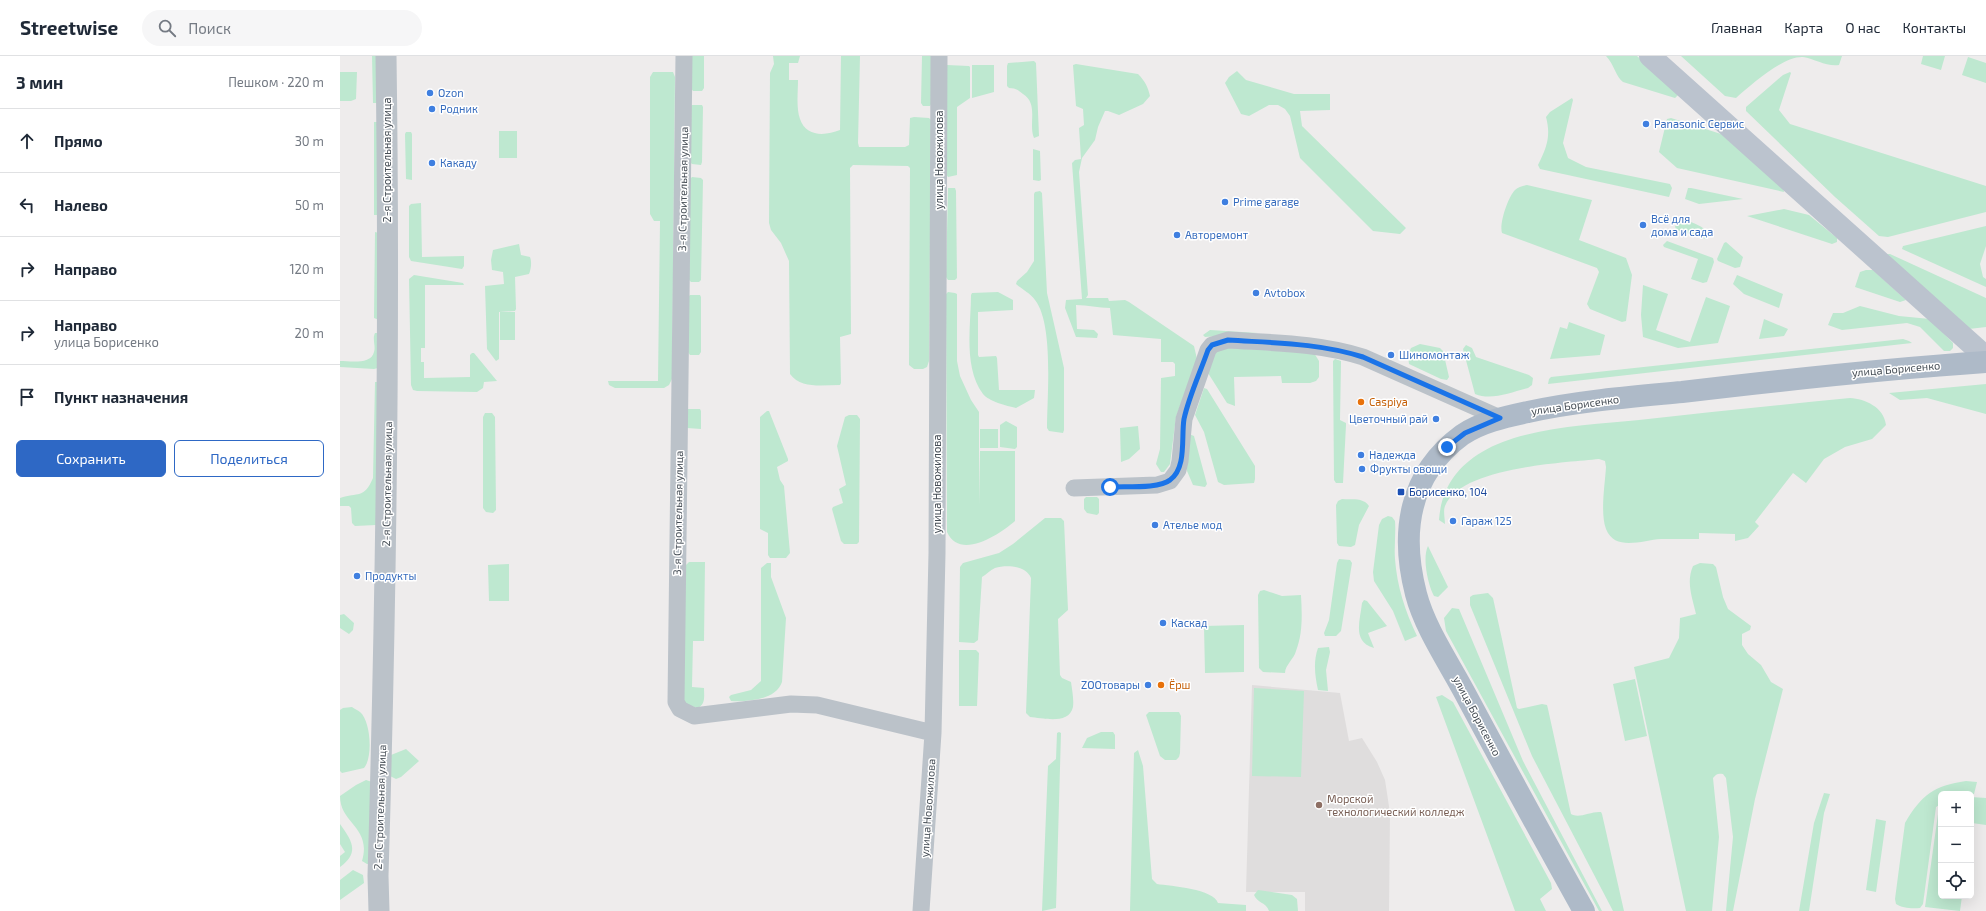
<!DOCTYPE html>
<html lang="ru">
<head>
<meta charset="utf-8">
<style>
  :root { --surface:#fff; --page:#f6f6f7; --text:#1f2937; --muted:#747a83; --line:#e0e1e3; --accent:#2e68c5 }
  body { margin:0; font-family:"Exo 2",sans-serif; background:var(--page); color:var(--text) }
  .controls { position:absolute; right:12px; bottom:12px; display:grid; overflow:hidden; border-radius:6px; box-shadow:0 4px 16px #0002 }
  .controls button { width:36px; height:36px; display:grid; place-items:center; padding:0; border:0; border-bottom:1px solid var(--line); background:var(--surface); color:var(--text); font:20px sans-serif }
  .stop { position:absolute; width:12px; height:12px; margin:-9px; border:3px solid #1a73e8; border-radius:50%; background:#fff }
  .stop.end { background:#1a73e8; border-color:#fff; box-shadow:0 1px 4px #0008 }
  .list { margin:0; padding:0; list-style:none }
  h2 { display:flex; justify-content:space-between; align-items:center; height:52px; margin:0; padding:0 16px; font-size:17px }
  h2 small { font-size:13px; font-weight:400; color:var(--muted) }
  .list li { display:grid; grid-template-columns:26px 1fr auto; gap:12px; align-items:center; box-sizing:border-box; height:64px; padding:0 16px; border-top:1px solid var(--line) }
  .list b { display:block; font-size:15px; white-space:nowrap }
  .list p { margin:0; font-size:13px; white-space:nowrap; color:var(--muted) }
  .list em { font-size:13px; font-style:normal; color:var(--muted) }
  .actions { display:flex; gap:8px; padding:12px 16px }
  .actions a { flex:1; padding:9px 0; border:1px solid var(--accent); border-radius:6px; text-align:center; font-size:14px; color:var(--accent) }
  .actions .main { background:var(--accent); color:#fff }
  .icon { flex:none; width:22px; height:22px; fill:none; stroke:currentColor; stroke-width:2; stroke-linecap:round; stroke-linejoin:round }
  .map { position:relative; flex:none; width:1646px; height:855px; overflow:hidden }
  header { display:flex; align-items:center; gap:24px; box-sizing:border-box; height:56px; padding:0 20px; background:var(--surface); border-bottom:1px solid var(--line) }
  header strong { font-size:19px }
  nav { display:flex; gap:22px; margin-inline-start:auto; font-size:14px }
  .search { width:280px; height:36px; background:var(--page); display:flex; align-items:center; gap:10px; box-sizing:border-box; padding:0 14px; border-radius:22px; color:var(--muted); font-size:15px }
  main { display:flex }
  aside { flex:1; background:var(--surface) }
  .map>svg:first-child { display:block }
  .education { fill:#dfdddd }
  .green { fill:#bee8d0 }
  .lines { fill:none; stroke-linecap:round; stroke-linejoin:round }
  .minor { stroke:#bbc2c9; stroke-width:17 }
  .tertiary { stroke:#bbc2c9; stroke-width:21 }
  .secondary { stroke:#bbc3ce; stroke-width:22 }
  .primary { stroke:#aebac8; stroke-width:22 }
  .route { stroke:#1a73e8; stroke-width:5 }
  .shop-dot { fill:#3f7fe0; stroke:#fff; stroke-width:1.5 }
  .food-dot { fill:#e8710a; stroke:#fff; stroke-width:1.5 }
  .transit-dot { fill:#1a4fb4; stroke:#fff; stroke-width:1.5 }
  .education-dot { fill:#8d6e63; stroke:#fff; stroke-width:1.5 }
  .labels { text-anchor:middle; stroke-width:3; stroke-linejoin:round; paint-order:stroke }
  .shop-label { font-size:11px; fill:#366cbe; stroke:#fff; text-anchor:start }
  .street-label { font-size:11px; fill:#464e56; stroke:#fff }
  .food-label { font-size:11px; fill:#c56008; stroke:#fff; text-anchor:start }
  .transit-label { font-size:11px; fill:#164399; stroke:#fff; text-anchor:start }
  .education-label { font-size:11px; fill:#785e54; stroke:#fff; text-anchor:start }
</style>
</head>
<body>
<header>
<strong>Streetwise</strong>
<div class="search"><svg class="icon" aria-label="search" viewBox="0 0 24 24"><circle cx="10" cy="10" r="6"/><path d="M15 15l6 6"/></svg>Поиск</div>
<nav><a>Главная</a><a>Карта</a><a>О нас</a><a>Контакты</a></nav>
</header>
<main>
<aside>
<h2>3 мин<small>Пешком · 220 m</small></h2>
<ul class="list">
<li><svg class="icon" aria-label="ahead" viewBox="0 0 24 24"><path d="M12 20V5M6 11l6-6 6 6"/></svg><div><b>Прямо</b></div><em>30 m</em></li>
<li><svg class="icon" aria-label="left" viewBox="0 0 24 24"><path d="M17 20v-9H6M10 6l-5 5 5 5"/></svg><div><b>Налево</b></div><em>50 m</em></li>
<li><svg class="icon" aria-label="right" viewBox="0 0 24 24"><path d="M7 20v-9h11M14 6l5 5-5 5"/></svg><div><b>Направо</b></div><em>120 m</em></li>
<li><svg class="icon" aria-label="right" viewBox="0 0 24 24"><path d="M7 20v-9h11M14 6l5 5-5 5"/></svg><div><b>Направо</b><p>улица Борисенко</p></div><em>20 m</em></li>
<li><svg class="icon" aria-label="arrive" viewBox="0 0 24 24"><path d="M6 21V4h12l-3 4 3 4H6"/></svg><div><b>Пункт назначения</b></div></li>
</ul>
<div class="actions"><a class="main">Сохранить</a><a>Поделиться</a></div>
</aside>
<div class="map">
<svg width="1646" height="855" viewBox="0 0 1646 855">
  <rect width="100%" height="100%" fill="#eeecec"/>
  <!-- education -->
  <path class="education" d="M912,629L1000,637L1009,685L1022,682L1037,706L1045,724L1050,757L1049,855H965V836H906Z"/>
  <!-- green -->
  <path class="green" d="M32,0H37L38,47H33Z
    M352,0H364V32L362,35H353L351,32Z
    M433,0H460L458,7H449V24H458C458,36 456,52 460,63C466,81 485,80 500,74L501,0H520L518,87L519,91H565L569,89L570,62L574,61L589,62L591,64L589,305L587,311L583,313H574L569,309L570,112L568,110L513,109L510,112L511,278L500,281L501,327L500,329C482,329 461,333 450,318L449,205L441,187L431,174L429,167L430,17L434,8Z
    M582,0H593L592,47L590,50H583L581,47Z
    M1266,0H1297L1337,36L1338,39L1335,42L1283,26C1276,21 1274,8 1266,0Z
    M1341,0H1502L1499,9C1487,11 1475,3 1463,1C1443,0 1411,29 1396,42L1385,40Z
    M1583,0H1605L1601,14L1581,8Z
    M1628,1L1646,7V27L1622,19Z
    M694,5L696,7L699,80L694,82C688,68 699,48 683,38C678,34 675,32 669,32L667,30V10L668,7Z
    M736,8L798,18C805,25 808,31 810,40L803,48L779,59L768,55H765L758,71L755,84L742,102L739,116L748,239L746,242H768L769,245L785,244L789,246L854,290L857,303L836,361L830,408L824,416H821L816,408L820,393L821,322L835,320V308L833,306H821V283L773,279L770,252C758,252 748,249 736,249L737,273L754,274L758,278L757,282L736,281L725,252L726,244L742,243L732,107L735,104L741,103L739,72L744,69L743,53L736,50L733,9Z
    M607,9L629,10L630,11V42L617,51V119L608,121L606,118Z
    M632,9H654V36L632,42Z
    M897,15L906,24L954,38H990V54L960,55L962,70L1066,172L1060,178L1033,175L960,102L950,60L945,53L938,49H929L909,60L901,58L885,27L889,21Z
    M0,16H17L16,43L11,45H0Z
    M313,16H333L335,21L332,323L329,329L324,332H275L269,329L268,325H318L320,165H314L310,158V21Z
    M1450,16L1451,17L1439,54L1450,68L1646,130V156L1548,181L1539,180L1495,141L1406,55V51L1443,19Z
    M1232,42L1233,44L1223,87L1228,102L1246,111L1330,128L1332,132L1329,141L1200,113L1198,109C1207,91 1211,80 1206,61L1210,56Z
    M352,49H362L363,51L362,106L361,109L352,108L350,106V51Z
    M1331,62L1381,78L1443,131L1444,136L1337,112L1319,96L1327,63Z
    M34,66H37L38,159H34Z
    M159,75H177V102H159Z
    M66,76H71L72,78V124L66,123L65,78Z
    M693,93L700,95L701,124L699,125L693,124Z
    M352,121L361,122L363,124L361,224L359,226H351L349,224L350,123Z
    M1187,129L1252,144L1239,184L1286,202L1292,219L1286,265L1282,266L1250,253L1247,248L1259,216L1257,212L1162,177C1159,168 1168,141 1175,134C1178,131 1182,130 1187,129Z
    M608,132H615L616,135L617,222L615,224H608L606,221Z
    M1348,132H1351L1403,143L1359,148L1345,143Z
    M700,135L702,137L707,237L724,312V374L723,377L709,375L707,372C707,341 714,268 695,244C691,238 682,233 676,228L677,225L687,216L694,205V138L695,136Z
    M81,147L82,201L124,200V210L122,213L71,205L69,201V150L71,148Z
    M1444,153L1469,159L1497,182V186L1492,188L1407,160Z
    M1346,165C1354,166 1363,171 1369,177L1366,183L1336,174L1335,170Z
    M1646,170V190L1640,208L1643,221L1646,223V231L1562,193L1563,190Z
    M35,176L39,177V264L34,262Z
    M1327,185L1373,202L1374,206L1367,226L1363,227L1351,223L1358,203L1324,191L1323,189Z
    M1386,186L1403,201L1400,211L1395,212L1378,205L1377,203L1384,187Z
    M179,188L181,199L190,201C192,206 191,213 189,218L175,221L176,253L175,255L159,256V303L156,305L147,293L145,230L164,228L163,216L152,214L151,204L153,194Z
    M1546,198H1550L1646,242V271L1629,273Z
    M1526,214H1533L1566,244L1560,246L1515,231L1520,216Z
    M74,219L123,227L124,229H85V292H81V306H84V322L130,321V299L132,297H134L157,325L144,326L143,332L137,336L77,335L73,334L71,329L69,223Z
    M1397,219L1443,238L1439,252L1404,238L1393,228Z
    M1303,229L1328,238L1316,274L1350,286L1366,241L1390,250L1378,287L1338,292L1303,281L1301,259Z
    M608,236L615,237L617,238V305L620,320L631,344L639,356V449L640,395H675V465C660,478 620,505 607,476L606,238Z
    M658,236L673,244V254L638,256V299L639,301L656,300L657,302L659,334H695L694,342L676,352C667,350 648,345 643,338C623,311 631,269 631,239L632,237Z
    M350,239H360L361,241V296L359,299H350L348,296L349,240Z
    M1520,250L1559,260L1590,263L1613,287V292L1610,295H1604L1580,271L1567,267L1502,274L1488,269L1493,257H1503Z
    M160,256H175V284H160Z
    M1424,263L1448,273L1444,280L1419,283Z
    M1229,266L1265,279L1260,299L1210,303L1220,271L1227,273Z
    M870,274L918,277L865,281L863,279Z
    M35,277H39L38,312L34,313L0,311V305C10,305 31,309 34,296C36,290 32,283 35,277Z
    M1563,283L1569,285L1572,287L1208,328L1209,323L1211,321Z
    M1080,288L1100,292L1103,295L1109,321L1107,324L1101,323L1069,308L1068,299L1071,292Z
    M1126,289L1132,292L1136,301L1189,319L1193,322L1192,329L1188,332C1171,336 1152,345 1135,338L1123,293Z
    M888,292L974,297L979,305V321L976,325L970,327H942L941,320L894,321L895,350L887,347L868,317L871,304L877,295Z
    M995,303L1001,305V307L1000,364L1006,367V369L1003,427H996L994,424L993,305Z
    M35,326H38L36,469L15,470L12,467L11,452L9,450H0V442C18,436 24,443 33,422Z
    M1646,328V358L1587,342L1560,344L1549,337Z
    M864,332L867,333L915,410V423L914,427L884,429L878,426L864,376L855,359Z
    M1510,342C1525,343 1544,351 1546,369L1532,383L1505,391L1484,403L1466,427L1453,417L1415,466L1419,470L1408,482L1395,485V478L1359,477V483C1346,483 1334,483 1321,483C1303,484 1275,496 1266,473C1260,457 1265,428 1266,411L1265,405L1259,403C1222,407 1121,411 1105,450C1103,455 1105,463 1105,468L1099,464C1101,434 1116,411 1142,396C1184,371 1250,369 1299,364C1369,356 1439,349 1510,342Z
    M348,353H360L361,355V373L347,372L346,354Z
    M427,355H429L448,403V405L437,411L440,424L444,430L450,497L446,502H430L428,499V477L420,473V361Z
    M145,357H152L155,361L156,454L153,457L146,456L143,452V361Z
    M509,359H517L520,363L519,486L517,488H504L501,485L492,453L493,451L503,447L499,433L506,429L497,390L505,361Z
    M666,365L677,371V391L675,393L660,391V369Z
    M798,370L800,393L789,403L781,406L780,372Z
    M640,373H658V392H640Z
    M849,378L854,380L867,428L865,431L853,429L847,415V408Z
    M746,441H757L759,443V457L757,459L747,457L744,453V443Z
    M1002,443C1011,444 1023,441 1029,450L1019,469L1015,489L1011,491L999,490L997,487L996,449L998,445Z
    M1048,460L1052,461L1055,465C1056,478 1054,490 1055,503C1057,530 1065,555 1077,580L1065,585L1053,555L1034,525L1033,516L1039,469L1042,463Z
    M705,462H721L724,465L728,554L718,563L720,619L722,622L731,626C732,633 734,644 733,651C729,669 703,662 690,661L686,657L691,522C686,510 667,508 655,512C650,514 646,519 642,521L638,584L634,587L619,586L620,511L623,507L659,497L673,488Z
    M1088,490L1108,531L1098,541L1094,540C1088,529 1082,502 1088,490Z
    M999,503L1010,504L1012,507L1001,575L996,580H985L984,577L989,564L997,507Z
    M349,506H365L364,585H353L352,631L364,632C364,640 366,649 357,652L346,648L343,642L345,510Z
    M427,507H431V521L446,562L442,626C436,644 408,646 391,645L389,641L391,639L411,634L421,625V512Z
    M1360,507L1373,508L1376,511L1383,541L1388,553L1411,570L1410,574L1402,578V589L1408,598L1421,609L1431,626L1443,633L1415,743L1393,855H1386L1393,781L1386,722L1383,718C1378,717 1376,718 1373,722L1379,781L1372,855H1346L1294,611L1329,602L1339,582L1340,562L1356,558C1352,541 1346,526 1353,510Z
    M169,508V545H149L148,509Z
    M924,534L942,540L961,539C962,558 963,577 956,595C954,603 945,609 945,617L923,616L919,612L918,539L920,535Z
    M1148,537L1153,542L1177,652L1179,653L1202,648L1207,649L1208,653L1231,758C1239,763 1251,755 1261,756L1262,758L1284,855H1273L1192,700L1130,549V541L1133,539Z
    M1024,544L1027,545L1047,570L1028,577L1034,592C1012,586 1020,565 1022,547Z
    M1112,552L1119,553L1183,705L1262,855H1259L1106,575L1104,562Z
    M4,558L14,567L13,574L9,578L0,572V559Z
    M904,569V616L865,617L864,570Z
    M989,591L990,596L986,614L988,635L978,634C975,620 973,606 978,592Z
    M619,594H636L639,597L637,650H619Z
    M1295,623L1307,680L1285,685L1273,628Z
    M914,632L964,635L961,721L912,720Z
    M1102,639L1113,646L1211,827L1212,833L1200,843L1206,855H1175L1096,641Z
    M12,651C14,653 18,654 20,656C31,665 33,702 24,712L2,717L0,715V654L3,652Z
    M809,656H839L841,660L840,697L839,701L836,704H825L820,700L806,659Z
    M719,676L721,677L716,852L702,855L708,710L716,703L717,677Z
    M761,676H773L775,679V693L742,692L747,682Z
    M66,693L79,705L61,721L56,723L50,720L51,699Z
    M798,694L803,710L812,823L817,828C831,830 874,833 878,847L906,849V855H790L794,697Z
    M26,724L32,726L29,808H27L22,805C32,771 0,768 0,740L16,729Z
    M1626,725L1637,726L1634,738L1610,736L1601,738V748L1596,751L1583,848L1580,852C1572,853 1562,852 1556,848L1555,843L1565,767C1582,738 1594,730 1626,725Z
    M1484,737L1490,738L1484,757L1469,855H1459L1474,767Z
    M1631,741L1646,742V769L1632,767L1631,773Z
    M1599,751H1601V840H1622L1620,855L1585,851Z
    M1536,763L1546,765L1536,836L1526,834Z
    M0,768C12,785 20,796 0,811V800L5,796L0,788Z
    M13,814L23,819L24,827L0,844V824Z
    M918,834L952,839L957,843L958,855H929C926,846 917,847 914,839Z"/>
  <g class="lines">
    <!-- minor -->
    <path class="minor" d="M344,0L336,646L340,653L354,660L451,648L477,649L593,677
      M734,432L817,429L830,425L838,414L840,405L844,363L868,294L872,289L888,284C934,287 979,287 1023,301L1160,362
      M581,855L593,677L597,497L599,0"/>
    <!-- tertiary -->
    <path class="tertiary" d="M39,855L38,820C46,547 50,274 46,0"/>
    <!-- secondary -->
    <path class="secondary" d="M1310,0L1646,301"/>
    <!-- primary -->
    <path class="primary" d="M1244,855C1205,785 1166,714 1128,643C1111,610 1085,573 1076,538C1060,476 1069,418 1122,379C1141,366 1165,361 1188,356C1238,345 1290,341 1342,336C1443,324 1544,313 1646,306"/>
  </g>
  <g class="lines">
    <!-- route -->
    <path class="route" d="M770,431C785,430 819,433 830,424C847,412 841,381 844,363C849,340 860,317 868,294L872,289L888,284C934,287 979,287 1023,301L1160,362L1125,377L1107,391"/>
  </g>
  <!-- markers -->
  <g class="shop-dot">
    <circle cx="90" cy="37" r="4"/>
    <circle cx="92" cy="53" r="4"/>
    <circle cx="1306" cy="68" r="4"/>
    <circle cx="92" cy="107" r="4"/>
    <circle cx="885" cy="146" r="4"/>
    <circle cx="1303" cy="169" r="4"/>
    <circle cx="837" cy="179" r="4"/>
    <circle cx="916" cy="237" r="4"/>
    <circle cx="1051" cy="299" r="4"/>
    <circle cx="1096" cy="363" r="4"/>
    <circle cx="1021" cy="399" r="4"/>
    <circle cx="1022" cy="413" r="4"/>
    <circle cx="1113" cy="465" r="4"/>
    <circle cx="815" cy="469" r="4"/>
    <circle cx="17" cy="520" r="4"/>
    <circle cx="823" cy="567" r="4"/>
    <circle cx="808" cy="629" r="4"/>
  </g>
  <g class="food-dot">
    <circle cx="1021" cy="346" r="4"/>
    <circle cx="821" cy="629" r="4"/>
  </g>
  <rect class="transit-dot" x="1057" y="432" width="8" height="8" rx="2"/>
  <circle class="education-dot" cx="979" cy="749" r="4"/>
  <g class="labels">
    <!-- shop labels -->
    <g class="shop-label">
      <text x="98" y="41">Ozon</text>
      <text x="100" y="57">Родник</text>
      <text x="1314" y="72">Panasonic Сервис</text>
      <text x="100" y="111">Какаду</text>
      <text x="893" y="150">Prime garage</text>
      <text x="1311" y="167">Всё для<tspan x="1311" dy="13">дома и сада</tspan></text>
      <text x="845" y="183">Авторемонт</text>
      <text x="924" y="241">Avtobox</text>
      <text x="1059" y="303">Шиномонтаж</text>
      <text x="1088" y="367" text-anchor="end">Цветочный рай</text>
      <text x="1029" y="403">Надежда</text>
      <text x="1030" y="417">Фрукты овощи</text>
      <text x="1121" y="469">Гараж 125</text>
      <text x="823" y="473">Ателье мод</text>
      <text x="25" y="524">Продукты</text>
      <text x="831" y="571">Каскад</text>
      <text x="800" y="633" text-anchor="end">ZOOтовары</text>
    </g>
    <!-- street labels -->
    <g class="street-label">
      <text transform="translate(47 104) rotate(-90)" y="4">2-я Строительная улица</text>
      <text transform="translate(599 104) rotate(-90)" y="4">улица Новожилова</text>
      <text transform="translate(343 133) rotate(-89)" y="4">3-я Строительная улица</text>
      <text transform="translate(1556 313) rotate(-5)" y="4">улица Борисенко</text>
      <text transform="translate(1235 349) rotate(-8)" y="4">улица Борисенко</text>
      <text transform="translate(47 428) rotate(-89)" y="4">2-я Строительная улица</text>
      <text transform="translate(597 428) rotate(-90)" y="4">улица Новожилова</text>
      <text transform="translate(338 457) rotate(-89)" y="4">3-я Строительная улица</text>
      <text transform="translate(1137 660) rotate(62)" y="4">улица Борисенко</text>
      <text transform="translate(40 751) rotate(-88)" y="4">2-я Строительная улица</text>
      <text transform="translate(588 752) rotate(-86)" y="4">улица Новожилова</text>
    </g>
    <!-- food labels -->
    <g class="food-label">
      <text x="1029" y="350">Caspiya</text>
      <text x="829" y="633">Ёрш</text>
    </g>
    <!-- transit labels -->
    <g class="transit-label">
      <text x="1069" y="440">Борисенко, 104</text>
    </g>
    <!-- education labels -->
    <g class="education-label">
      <text x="987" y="747">Морской<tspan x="987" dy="13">технологический колледж</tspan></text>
    </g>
  </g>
</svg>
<div class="controls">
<button>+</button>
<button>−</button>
<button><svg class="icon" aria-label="locate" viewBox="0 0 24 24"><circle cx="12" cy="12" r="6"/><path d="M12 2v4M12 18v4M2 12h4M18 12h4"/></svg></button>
</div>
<div class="stop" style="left:770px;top:431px"></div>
<div class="stop end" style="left:1107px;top:391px"></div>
</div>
</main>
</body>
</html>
